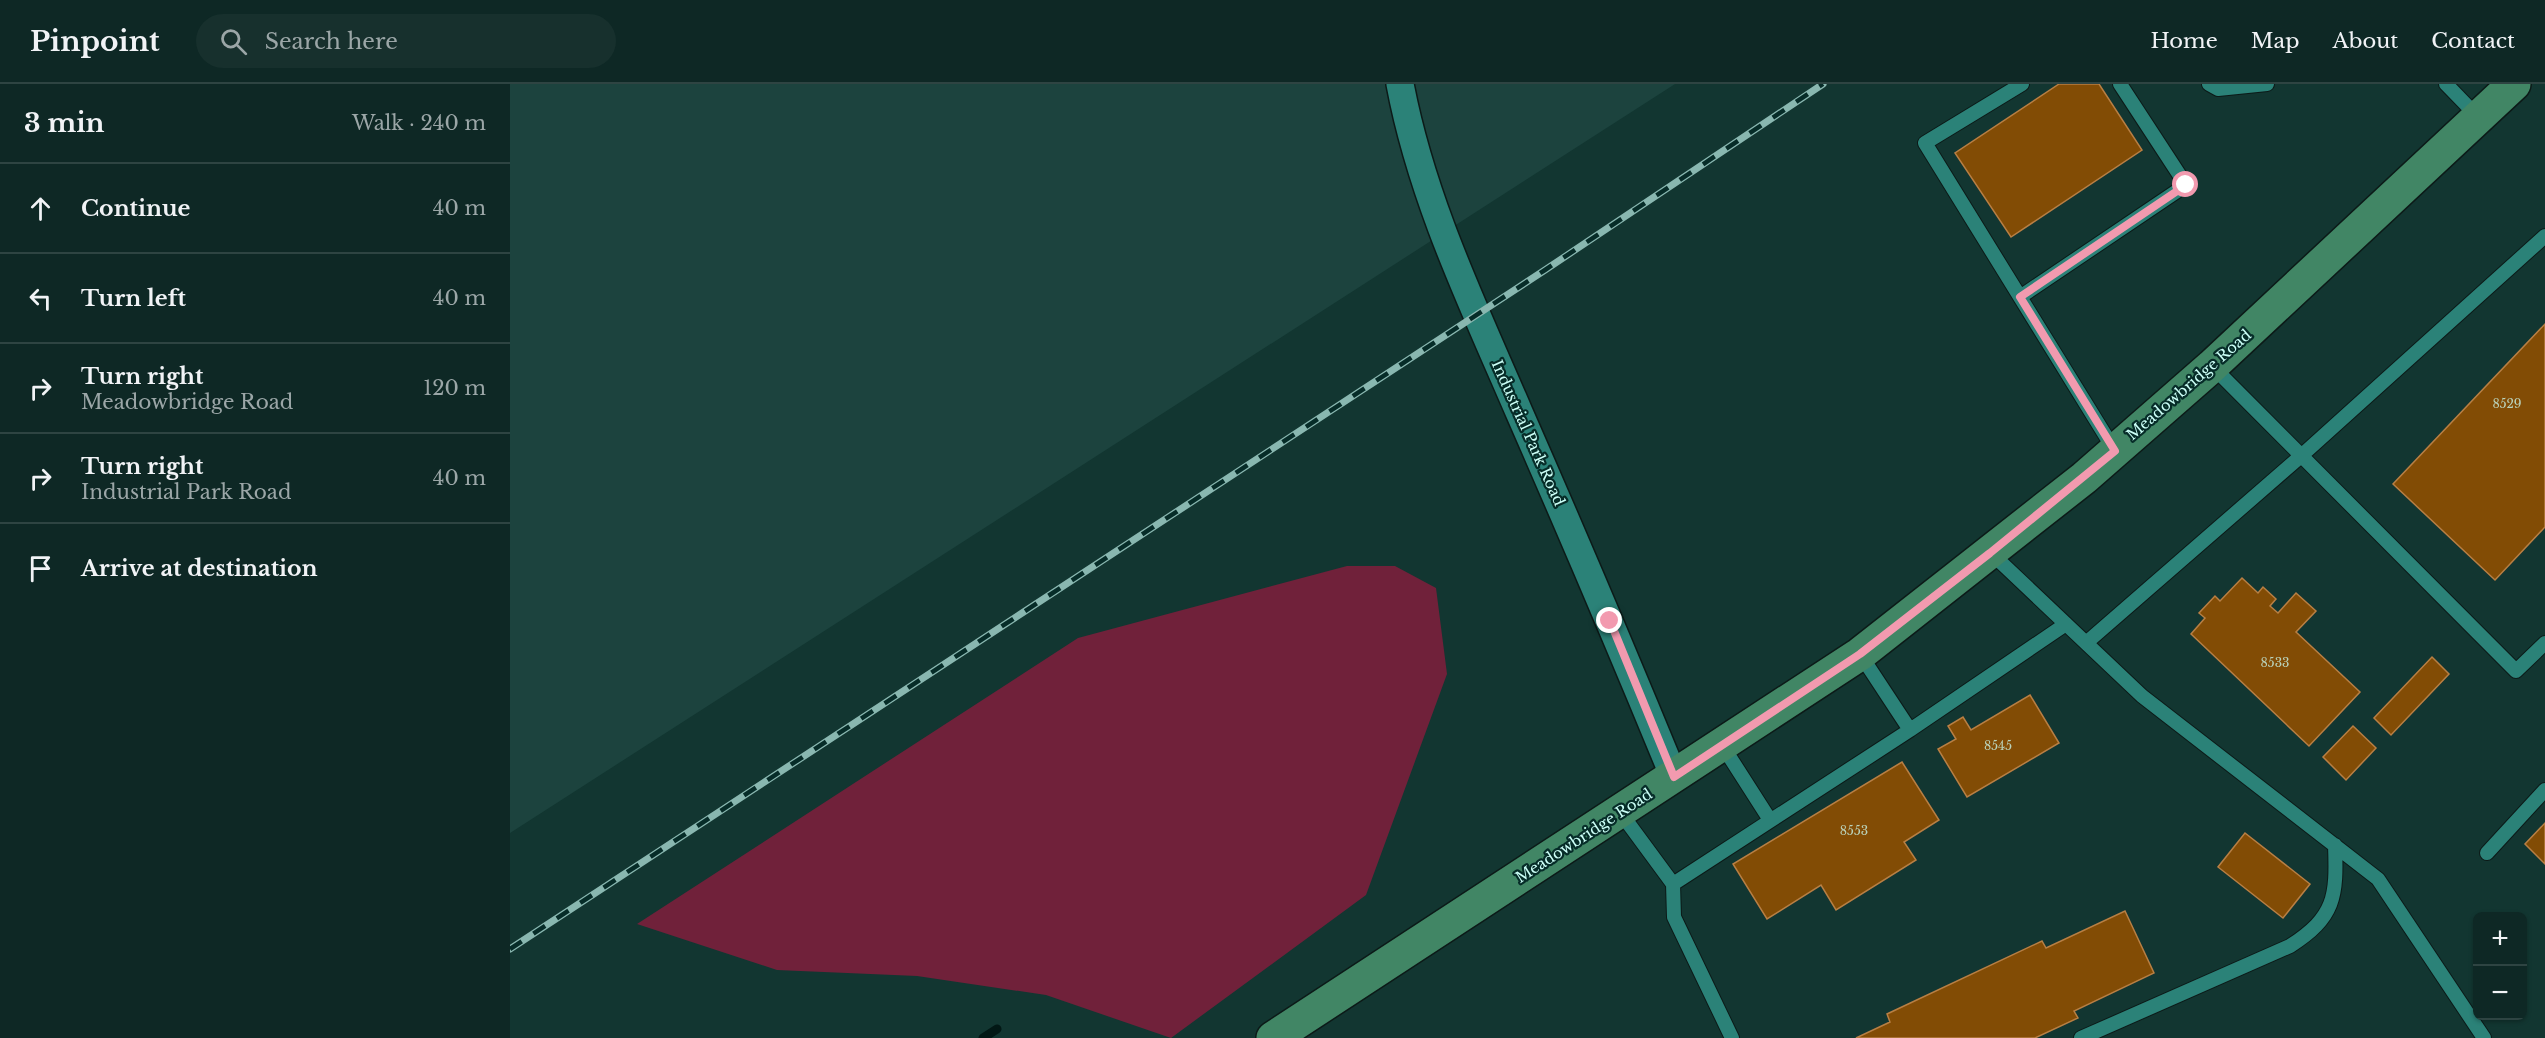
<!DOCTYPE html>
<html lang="en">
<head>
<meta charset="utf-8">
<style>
  :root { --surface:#0e2825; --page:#17302d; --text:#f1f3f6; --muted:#9ba6a7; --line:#2e4442 }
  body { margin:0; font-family:"Libre Baskerville",serif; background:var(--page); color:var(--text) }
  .controls { position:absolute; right:18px; bottom:18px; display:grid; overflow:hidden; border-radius:9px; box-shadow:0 2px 4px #0004 }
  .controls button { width:54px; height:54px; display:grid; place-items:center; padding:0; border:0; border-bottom:2px solid var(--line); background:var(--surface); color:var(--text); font:30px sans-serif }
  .stop { position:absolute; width:18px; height:18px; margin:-14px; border:4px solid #f29aaf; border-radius:50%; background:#fff }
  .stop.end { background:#f29aaf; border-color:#fff; box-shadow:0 2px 6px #0008 }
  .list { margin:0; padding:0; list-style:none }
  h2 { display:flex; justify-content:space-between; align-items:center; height:78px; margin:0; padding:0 24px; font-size:26px }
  h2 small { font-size:20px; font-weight:400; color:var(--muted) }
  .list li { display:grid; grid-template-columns:39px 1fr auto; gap:18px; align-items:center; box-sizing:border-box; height:90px; padding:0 24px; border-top:2px solid var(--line) }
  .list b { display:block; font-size:22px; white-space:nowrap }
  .list p { margin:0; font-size:20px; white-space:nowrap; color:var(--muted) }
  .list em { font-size:20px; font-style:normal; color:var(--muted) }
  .icon { flex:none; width:33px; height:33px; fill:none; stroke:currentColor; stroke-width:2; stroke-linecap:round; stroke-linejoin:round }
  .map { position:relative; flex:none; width:2035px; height:954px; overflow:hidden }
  header { display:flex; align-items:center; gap:36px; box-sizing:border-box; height:84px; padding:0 30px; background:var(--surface); border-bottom:2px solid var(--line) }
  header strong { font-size:28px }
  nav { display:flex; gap:33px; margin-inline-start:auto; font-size:21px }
  .search { width:420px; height:54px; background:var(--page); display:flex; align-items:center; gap:15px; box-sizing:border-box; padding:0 21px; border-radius:33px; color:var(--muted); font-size:22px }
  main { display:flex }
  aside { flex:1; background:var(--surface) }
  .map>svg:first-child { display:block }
  .built { fill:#1c433e }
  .green { fill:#70213a }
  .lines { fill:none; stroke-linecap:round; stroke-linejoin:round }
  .stream { stroke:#021815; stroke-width:9 }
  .building { fill:#824c05; stroke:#b87f44; stroke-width:1.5 }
  .lane-casing { stroke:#0c1a18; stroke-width:16 }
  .street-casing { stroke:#0c1a18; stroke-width:30 }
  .secondary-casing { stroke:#0c1a18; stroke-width:36 }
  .lane { stroke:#2b8278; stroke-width:14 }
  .street { stroke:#2b8278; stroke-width:27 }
  .secondary { stroke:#418665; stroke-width:33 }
  .rail-casing { stroke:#89b7b0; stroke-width:7 }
  .rail { stroke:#062c28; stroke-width:4.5; stroke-dasharray:14; stroke-linecap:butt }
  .route { stroke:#f29aaf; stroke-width:8 }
  .labels { text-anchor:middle; stroke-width:4.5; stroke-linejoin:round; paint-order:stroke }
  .number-label { font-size:12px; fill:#bad2ba }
  .street-label { font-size:15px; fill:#ccfff7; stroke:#062c28 }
</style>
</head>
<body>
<header>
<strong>Pinpoint</strong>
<div class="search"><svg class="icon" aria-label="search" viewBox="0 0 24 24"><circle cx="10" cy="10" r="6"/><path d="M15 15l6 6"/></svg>Search here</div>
<nav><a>Home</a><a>Map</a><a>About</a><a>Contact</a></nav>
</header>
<main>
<aside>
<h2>3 min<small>Walk · 240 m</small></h2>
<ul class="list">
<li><svg class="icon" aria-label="ahead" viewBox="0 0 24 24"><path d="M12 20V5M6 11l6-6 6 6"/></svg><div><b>Continue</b></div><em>40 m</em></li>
<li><svg class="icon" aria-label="left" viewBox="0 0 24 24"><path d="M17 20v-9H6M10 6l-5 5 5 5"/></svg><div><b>Turn left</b></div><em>40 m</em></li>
<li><svg class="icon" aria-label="right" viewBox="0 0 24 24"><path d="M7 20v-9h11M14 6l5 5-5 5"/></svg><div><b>Turn right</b><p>Meadowbridge Road</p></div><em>120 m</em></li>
<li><svg class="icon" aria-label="right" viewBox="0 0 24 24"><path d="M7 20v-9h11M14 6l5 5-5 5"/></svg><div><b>Turn right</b><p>Industrial Park Road</p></div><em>40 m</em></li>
<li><svg class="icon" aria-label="arrive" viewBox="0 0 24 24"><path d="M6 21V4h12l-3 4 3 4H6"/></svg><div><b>Arrive at destination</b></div></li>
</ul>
</aside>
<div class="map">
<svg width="2035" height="954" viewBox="0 0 2035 954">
  <rect width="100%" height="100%" fill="#123631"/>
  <!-- built -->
  <path class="built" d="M0,0H1165L0,749Z"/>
  <!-- green -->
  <path class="green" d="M837,482H885L926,504L937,590L856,811L661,954L536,911L407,892L267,886L127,840L568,554Z"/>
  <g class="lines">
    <!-- stream -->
    <path class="stream" d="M473,954L487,945"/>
  </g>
  <!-- building -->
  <path class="building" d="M1549,0H1589L1632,66L1501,153L1445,69Z
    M2035,240V443L1985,496L1883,400Z
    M1732,494L1748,509L1753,503L1766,515L1760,522L1768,529L1786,509L1806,527L1786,548L1850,608L1799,662L1681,550L1695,534L1689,529L1705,512L1710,517Z
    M1922,573L1939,590L1881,651L1864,634Z
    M1520,611L1549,659L1457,713L1428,665L1446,655L1438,642L1453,633L1461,646Z
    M1843,642L1866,664L1836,696L1813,673Z
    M1392,678L1429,736L1394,758L1406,776L1326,826L1311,801L1257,835L1223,780Z
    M2035,739V780L2015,760Z
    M1735,749L1800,800L1773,834L1708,783Z
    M1615,827L1644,889L1564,927L1568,934L1525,954H1346L1380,938L1377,930L1532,857L1536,864Z"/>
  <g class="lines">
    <!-- lane casing -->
    <g class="lane-casing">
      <path id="lane" d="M1512,0L1415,59L1605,367
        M1699,0L1708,5L1757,0
        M1936,0L1968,33
        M1510,213L1676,101L1610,0
        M1702,282L2006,587L2035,559
        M1481,469L1632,612L1868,795L1974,954
        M1576,559L1791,372L2035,152
        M1400,646L1556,540
        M1212,661L1260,736
        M1110,728L1163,800L1400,646L1350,570
        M1977,769L2035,706
        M1163,800L1164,833L1222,954
        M1571,954L1780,862C1825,833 1827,813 1825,761"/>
    </g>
    <!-- street casing -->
    <g class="street-casing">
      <path id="street" d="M890,0C912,116 963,221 1009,328C1062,449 1114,571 1164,693"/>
    </g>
    <!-- secondary casing -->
    <g class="secondary-casing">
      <path id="secondary" d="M763,954L1350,570L1574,394L1702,282L2004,0"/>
    </g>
    <!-- lane -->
    <use href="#lane" class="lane"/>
    <!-- street -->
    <use href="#street" class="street"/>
    <!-- secondary -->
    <use href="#secondary" class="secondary"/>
    <!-- rail casing -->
    <g class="rail-casing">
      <path id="rail" d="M0,865L1035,186L1313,0"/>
    </g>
    <!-- rail -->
    <use href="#rail" class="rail"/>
  </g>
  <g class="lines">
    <!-- route -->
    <path class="route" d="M1100,537L1164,693L1350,570L1480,469L1605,367L1510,213L1676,101"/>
  </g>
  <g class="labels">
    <!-- number labels -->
    <g class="number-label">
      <text x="1997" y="324">8529</text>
      <text x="1765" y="583">8533</text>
      <text x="1488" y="666">8545</text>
      <text x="1344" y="751">8553</text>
    </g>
    <!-- street labels -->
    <g class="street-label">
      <text transform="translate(1679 301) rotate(-41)" y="5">Meadowbridge Road</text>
      <text transform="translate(1018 349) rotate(66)" y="5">Industrial Park Road</text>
      <text transform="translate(1074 752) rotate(-33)" y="5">Meadowbridge Road</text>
    </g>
  </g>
</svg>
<div class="controls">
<button>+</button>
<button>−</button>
</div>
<div class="stop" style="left:1676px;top:101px"></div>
<div class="stop end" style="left:1100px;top:537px"></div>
</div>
</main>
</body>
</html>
